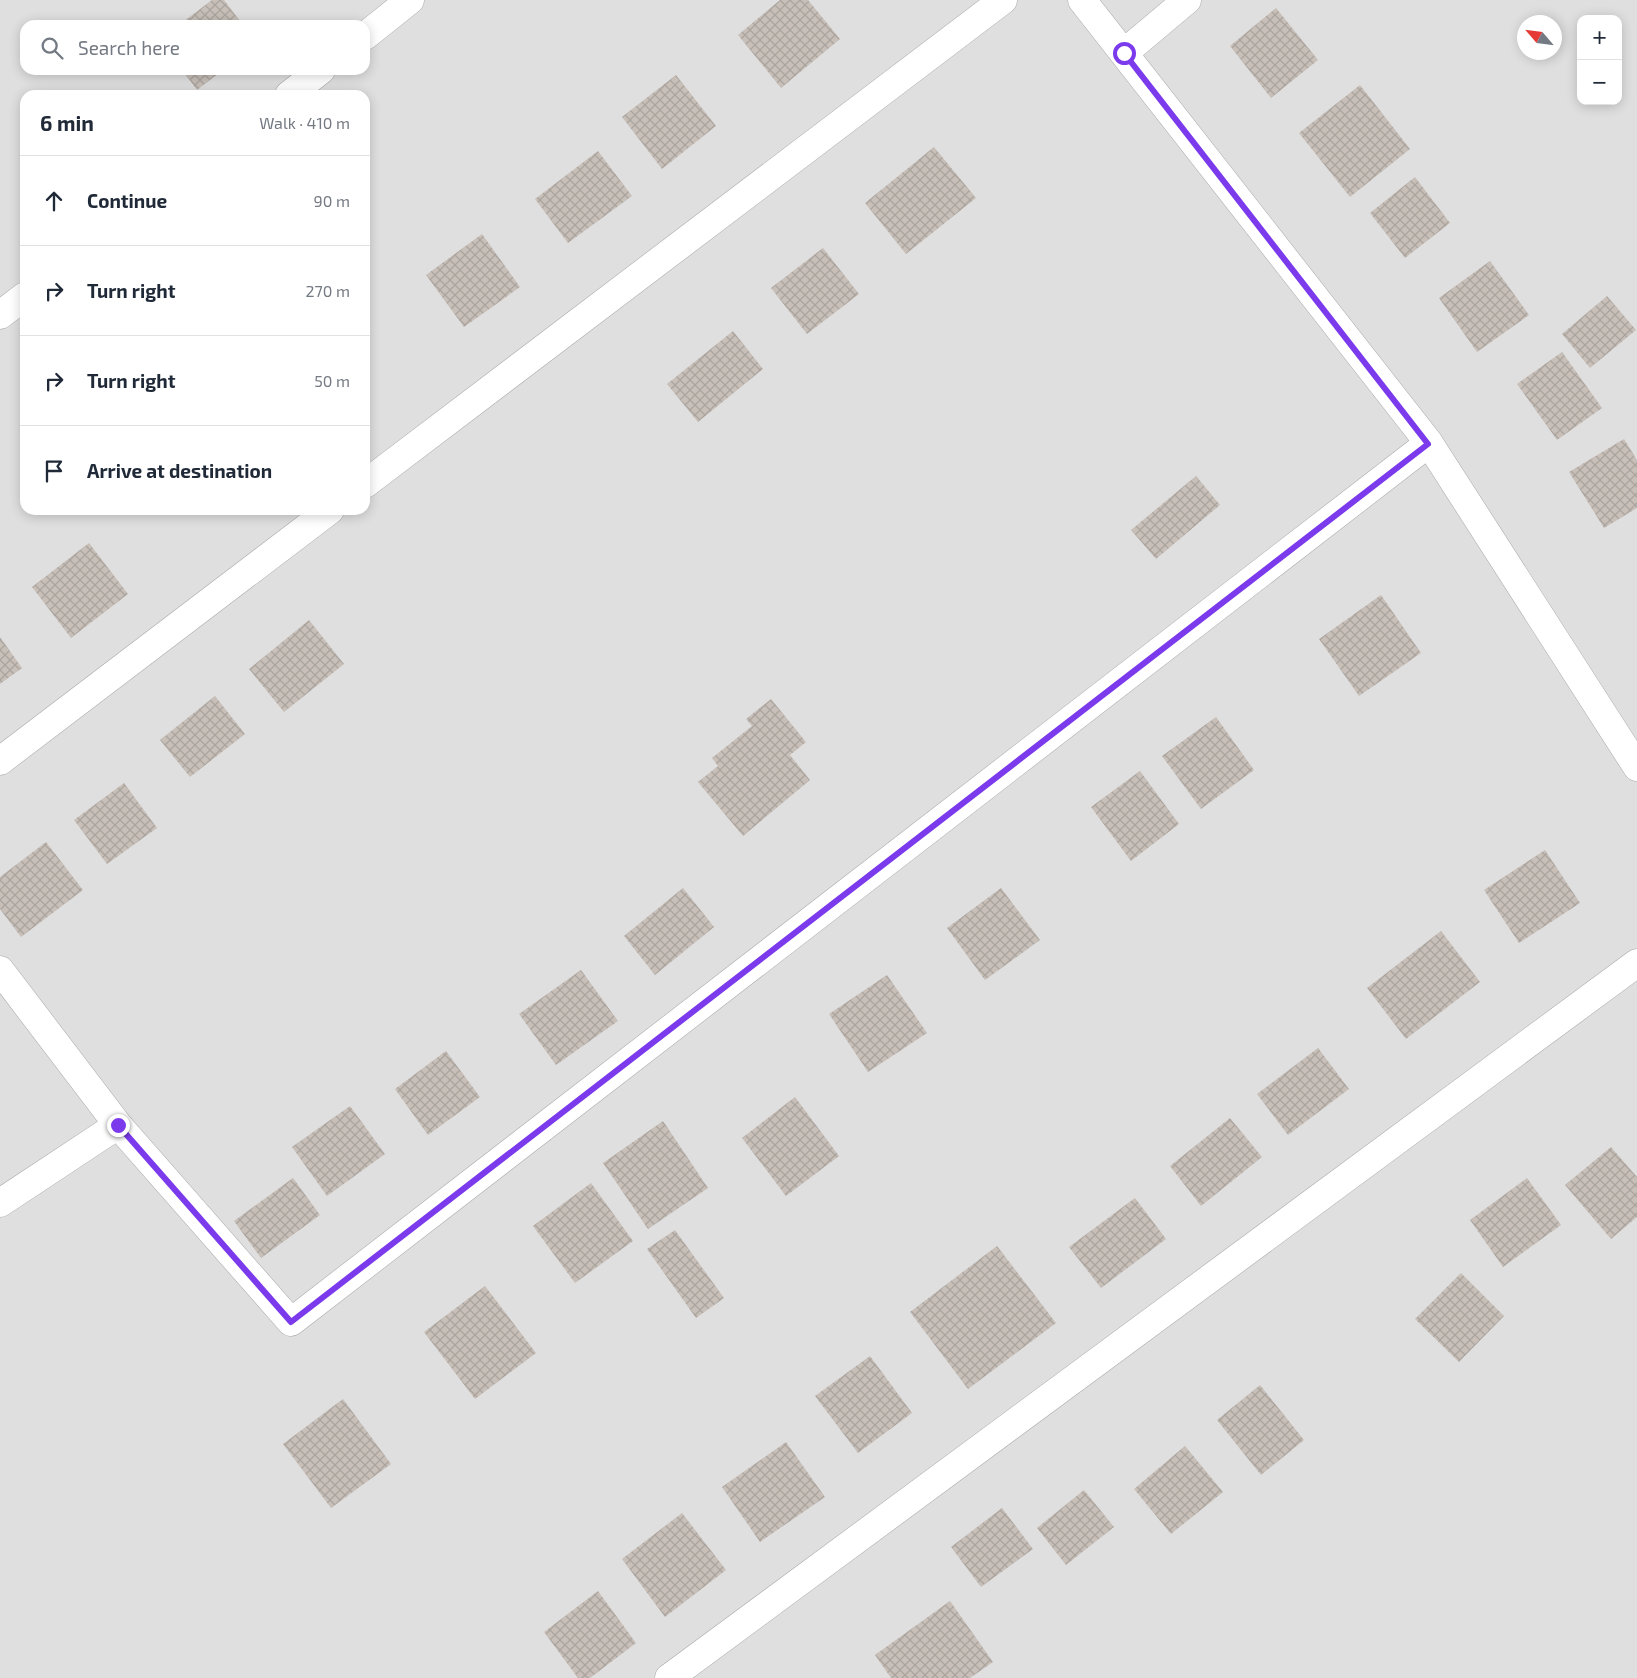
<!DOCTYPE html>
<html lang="en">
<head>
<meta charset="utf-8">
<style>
  :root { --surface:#fff; --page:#f2f2f3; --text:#1f2937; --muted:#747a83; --line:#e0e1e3 }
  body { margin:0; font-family:"Exo 2",sans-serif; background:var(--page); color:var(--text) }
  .controls { position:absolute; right:15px; top:15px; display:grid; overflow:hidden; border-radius:10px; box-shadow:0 2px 12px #0003 }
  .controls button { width:45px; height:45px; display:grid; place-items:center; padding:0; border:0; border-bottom:1px solid var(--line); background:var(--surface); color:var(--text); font:25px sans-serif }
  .compass { position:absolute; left:1517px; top:15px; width:45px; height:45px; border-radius:50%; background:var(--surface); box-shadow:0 2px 12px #0003; rotate:298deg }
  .stop { position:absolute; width:15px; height:15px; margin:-11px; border:4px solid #7c3aed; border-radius:50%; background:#fff }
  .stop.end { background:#7c3aed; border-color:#fff; box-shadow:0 1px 5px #0008 }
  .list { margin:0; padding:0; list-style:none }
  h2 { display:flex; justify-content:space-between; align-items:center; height:65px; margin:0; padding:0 20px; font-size:21px }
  h2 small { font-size:16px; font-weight:400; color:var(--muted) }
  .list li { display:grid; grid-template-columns:32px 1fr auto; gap:15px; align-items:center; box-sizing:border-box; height:90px; padding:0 20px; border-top:1px solid var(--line) }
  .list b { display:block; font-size:19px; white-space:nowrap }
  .list em { font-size:16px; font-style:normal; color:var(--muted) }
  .icon { flex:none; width:28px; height:28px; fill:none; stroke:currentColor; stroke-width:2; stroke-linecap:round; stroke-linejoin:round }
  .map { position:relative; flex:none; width:1637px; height:1678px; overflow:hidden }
  .search { position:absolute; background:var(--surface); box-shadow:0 2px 12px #0003; left:20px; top:20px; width:350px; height:55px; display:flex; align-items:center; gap:12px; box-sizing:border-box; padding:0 18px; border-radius:15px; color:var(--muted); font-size:19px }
  .panel { position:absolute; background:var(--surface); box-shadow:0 2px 12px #0003; left:20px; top:90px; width:350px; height:425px; border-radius:15px }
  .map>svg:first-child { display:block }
  .residential { fill:#e0dfdf; fill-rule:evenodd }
  .building { fill:url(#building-cross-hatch) }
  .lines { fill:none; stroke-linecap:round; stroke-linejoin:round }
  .street-casing { stroke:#a9a9a9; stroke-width:29 }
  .street { stroke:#fff; stroke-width:28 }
  .route { stroke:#7c3aed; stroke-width:6 }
</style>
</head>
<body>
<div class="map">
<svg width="1637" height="1678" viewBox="0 0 1637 1678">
  <defs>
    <pattern id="building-cross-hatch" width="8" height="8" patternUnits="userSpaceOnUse" patternTransform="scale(1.25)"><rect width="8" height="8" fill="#c7bfb8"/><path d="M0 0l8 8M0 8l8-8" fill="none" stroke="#aba49e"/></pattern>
  </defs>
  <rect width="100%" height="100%" fill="#f2efe9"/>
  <!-- residential -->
  <path class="residential" d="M0,0H1637V1678H0ZM1581,19H1618V101H1581ZM1524,22H1554V52H1524ZM25,25H365V70H25ZM25,95H365V510H25Z"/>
  <!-- building -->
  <path class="building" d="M212,0H224L243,25H179Z
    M780,0H808L840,39L781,88L738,35Z
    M1276,8L1318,60L1271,98L1230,46Z
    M182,70H223L197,90Z
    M676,75L716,126L662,169L622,117Z
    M1360,85L1410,149L1350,197L1299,133Z
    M934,147L976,198L906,254L865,203Z
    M598,151L632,196L568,243L535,199Z
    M1415,177L1450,223L1405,258L1370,213Z
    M482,234L520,287L464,327L426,275Z
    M823,248L859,294L807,334L771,288Z
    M1490,261L1529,315L1477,352L1439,298Z
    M1607,296L1636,330L1590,368L1562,334Z
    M733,331L763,369L698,422L667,384Z
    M1562,352L1602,408L1557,440L1517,384Z
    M1624,439L1637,460V508L1604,528L1569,472Z
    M1196,476L1220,505L1156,559L1131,530Z
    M89,543L128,594L71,638L32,587Z
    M1381,595L1421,653L1359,696L1319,639Z
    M309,620L344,664L284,712L249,669Z
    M0,637L22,668L0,684Z
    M215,696L245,734L190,777L160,740Z
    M771,699L806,742L790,755L810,780L743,836L698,782L718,766L712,758L752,726L746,719Z
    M1216,717L1254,770L1201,809L1162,756Z
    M1140,771L1179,824L1131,861L1091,807Z
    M124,783L157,828L107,864L74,820Z
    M46,842L83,890L21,937L0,909V877Z
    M1545,850L1580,903L1519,943L1484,890Z
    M683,888L714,927L655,975L624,936Z
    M1001,888L1040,940L985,980L947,928Z
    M1441,931L1480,982L1406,1039L1367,988Z
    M581,970L618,1021L556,1065L519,1014Z
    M887,975L927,1033L868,1072L829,1014Z
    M1318,1048L1349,1089L1288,1135L1257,1094Z
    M446,1051L480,1097L428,1135L395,1089Z
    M795,1097L839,1156L786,1196L742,1138Z
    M350,1106L385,1154L327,1196L292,1147Z
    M1230,1118L1262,1157L1201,1206L1170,1166Z
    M663,1121L708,1188L648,1229L603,1163Z
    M1611,1147L1637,1177V1217L1611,1239L1565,1185Z
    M293,1178L320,1215L261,1258L234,1221Z
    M1527,1178L1561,1225L1503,1267L1470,1220Z
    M591,1183L633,1241L575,1283L533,1226Z
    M1135,1198L1166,1239L1101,1288L1069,1247Z
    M675,1230L724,1298L696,1318L647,1249Z
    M997,1246L1056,1323L968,1389L910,1312Z
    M1461,1273L1504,1316L1459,1362L1415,1319Z
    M485,1286L536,1353L475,1399L424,1332Z
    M870,1356L912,1413L858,1453L815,1396Z
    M1260,1385L1304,1440L1261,1475L1217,1420Z
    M343,1399L391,1464L331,1508L283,1444Z
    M786,1442L825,1497L760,1542L722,1487Z
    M1185,1446L1223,1492L1171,1534L1134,1489Z
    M1084,1490L1114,1527L1066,1565L1037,1528Z
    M1002,1508L1033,1549L981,1587L951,1547Z
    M682,1513L726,1570L665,1617L622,1559Z
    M598,1591L636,1643L590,1678H578L544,1632Z
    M950,1601L993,1662L970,1678H891L875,1655Z"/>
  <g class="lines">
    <!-- street casing -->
    <g class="street-casing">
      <path id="street" d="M1082,0L1429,443L1637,767
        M365,36L410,0
        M1124,53L1187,0
        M289,95L321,70
        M0,315L25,296
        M365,484L1003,0
        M0,761L330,510
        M0,970L118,1125L291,1322L1429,443
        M0,1203L118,1125
        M669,1678L1637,963"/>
    </g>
    <!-- street -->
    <use href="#street" class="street"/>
  </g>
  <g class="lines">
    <!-- route -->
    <path class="route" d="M118,1125L291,1322L1428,444L1124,53"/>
  </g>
</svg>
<div class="controls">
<button>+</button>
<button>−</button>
</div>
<svg class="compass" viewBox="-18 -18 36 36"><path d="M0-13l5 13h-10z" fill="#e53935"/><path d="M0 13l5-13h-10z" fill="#747a83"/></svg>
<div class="stop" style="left:1124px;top:53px"></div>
<div class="stop end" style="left:118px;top:1125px"></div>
<div class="search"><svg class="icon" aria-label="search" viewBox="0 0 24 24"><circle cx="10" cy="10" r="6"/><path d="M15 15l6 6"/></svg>Search here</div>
<section class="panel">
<h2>6 min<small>Walk · 410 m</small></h2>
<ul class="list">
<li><svg class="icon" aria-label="ahead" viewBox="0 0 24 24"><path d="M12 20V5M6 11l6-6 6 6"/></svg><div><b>Continue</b></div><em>90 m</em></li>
<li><svg class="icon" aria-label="right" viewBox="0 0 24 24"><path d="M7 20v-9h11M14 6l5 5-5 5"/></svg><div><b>Turn right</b></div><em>270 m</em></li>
<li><svg class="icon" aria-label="right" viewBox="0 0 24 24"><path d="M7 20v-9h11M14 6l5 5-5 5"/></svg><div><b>Turn right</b></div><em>50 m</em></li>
<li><svg class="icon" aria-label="arrive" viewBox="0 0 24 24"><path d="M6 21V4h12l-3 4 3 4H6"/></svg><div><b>Arrive at destination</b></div></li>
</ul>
</section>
</div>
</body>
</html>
